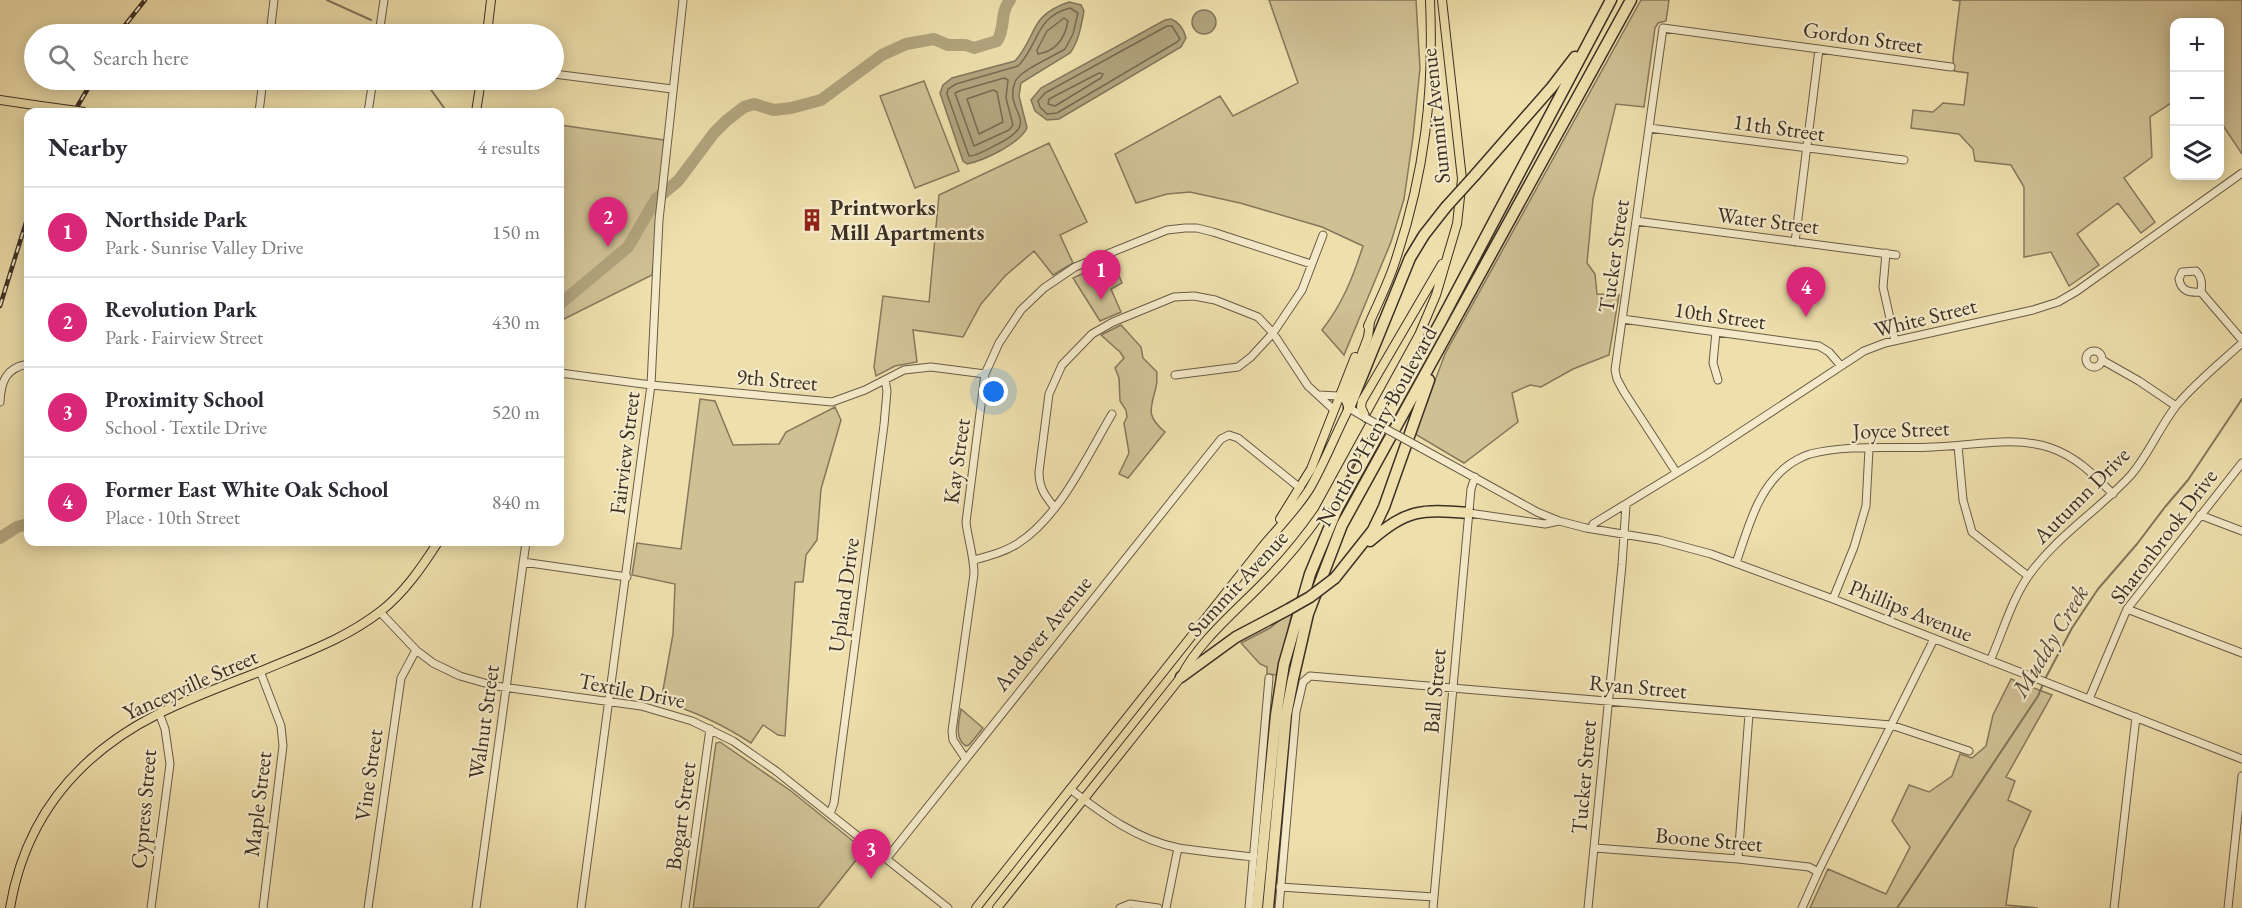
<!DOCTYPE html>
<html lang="en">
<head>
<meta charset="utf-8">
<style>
  :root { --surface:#fff; --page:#f7f7f7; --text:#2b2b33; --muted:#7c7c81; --line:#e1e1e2; --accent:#db2777 }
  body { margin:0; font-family:"EB Garamond",serif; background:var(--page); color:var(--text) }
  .controls { position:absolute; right:18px; top:18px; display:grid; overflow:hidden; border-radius:12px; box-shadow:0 3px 15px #0003 }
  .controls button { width:54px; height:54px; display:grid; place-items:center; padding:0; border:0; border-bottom:2px solid var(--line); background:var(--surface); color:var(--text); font:30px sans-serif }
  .you { position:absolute; left:994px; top:392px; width:21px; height:21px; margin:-15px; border:4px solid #fff; border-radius:50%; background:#1a73e8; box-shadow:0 0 0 9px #1a73e833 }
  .badge { display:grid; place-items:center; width:39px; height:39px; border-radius:50%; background:var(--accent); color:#fff; font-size:20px; font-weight:700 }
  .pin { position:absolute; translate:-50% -50px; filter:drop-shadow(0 2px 3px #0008) }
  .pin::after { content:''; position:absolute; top:32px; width:21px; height:18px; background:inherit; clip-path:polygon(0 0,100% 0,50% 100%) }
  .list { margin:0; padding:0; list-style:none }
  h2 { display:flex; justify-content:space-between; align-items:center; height:78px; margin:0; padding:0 24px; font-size:26px }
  h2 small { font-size:20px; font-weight:400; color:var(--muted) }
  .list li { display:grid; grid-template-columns:39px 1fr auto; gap:18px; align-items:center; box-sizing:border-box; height:90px; padding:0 24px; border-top:2px solid var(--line) }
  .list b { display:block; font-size:22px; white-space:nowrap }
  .list p { margin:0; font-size:20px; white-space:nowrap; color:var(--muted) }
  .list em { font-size:20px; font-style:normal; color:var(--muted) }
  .icon { flex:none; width:33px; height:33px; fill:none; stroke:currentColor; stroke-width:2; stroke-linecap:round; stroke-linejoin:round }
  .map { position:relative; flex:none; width:2242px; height:908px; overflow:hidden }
  .search { position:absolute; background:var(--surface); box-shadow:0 3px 15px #0003; left:24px; top:24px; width:540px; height:66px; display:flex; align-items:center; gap:15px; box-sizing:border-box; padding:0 21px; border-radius:33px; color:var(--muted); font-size:22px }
  .panel { position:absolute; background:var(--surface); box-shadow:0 3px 15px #0003; left:24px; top:108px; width:540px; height:438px; border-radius:12px }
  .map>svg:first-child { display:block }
  .green { fill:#d0c195; stroke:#86785d; stroke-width:1.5 }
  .water { fill:#b1a47e; stroke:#82765a; stroke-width:1.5 }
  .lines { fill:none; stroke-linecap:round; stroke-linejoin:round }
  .shore { stroke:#766a52; stroke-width:1.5 }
  .stream { stroke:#82765a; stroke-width:2 }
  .river { stroke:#b1a47e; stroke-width:12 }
  .minor-casing { stroke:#685c47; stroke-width:9 }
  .major-casing { stroke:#3c3025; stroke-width:10 }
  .highway-casing { stroke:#3c3025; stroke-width:13 }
  .minor { stroke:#f4eac9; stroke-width:7 }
  .major { stroke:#eedfac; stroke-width:8 }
  .highway { stroke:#eedfac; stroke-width:10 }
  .rail-casing { stroke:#3c3025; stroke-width:4.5 }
  .rail { stroke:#f4eac9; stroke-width:2; stroke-dasharray:7; stroke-linecap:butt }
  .minor-bridge-casing { stroke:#685c47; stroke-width:9; stroke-linecap:butt }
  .major-bridge-casing { stroke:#3c3025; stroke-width:10; stroke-linecap:butt }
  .highway-bridge-casing { stroke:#3c3025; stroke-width:13; stroke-linecap:butt }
  .minor-bridge { stroke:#f4eac9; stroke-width:7 }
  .major-bridge { stroke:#eedfac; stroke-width:8 }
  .highway-bridge { stroke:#eedfac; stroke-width:10 }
  .labels { text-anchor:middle; stroke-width:4.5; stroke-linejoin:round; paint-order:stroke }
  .street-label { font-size:22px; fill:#3c3025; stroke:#f4eac9 }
  .poi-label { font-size:22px; font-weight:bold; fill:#3c3025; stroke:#f4eac9; text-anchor:start }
  .water-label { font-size:24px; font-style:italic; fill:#594d3b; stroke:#f4eac9 }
</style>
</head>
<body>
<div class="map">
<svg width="2242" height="908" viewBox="0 0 2242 908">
  <rect width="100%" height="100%" fill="#eedfac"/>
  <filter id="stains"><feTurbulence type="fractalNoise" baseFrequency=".00333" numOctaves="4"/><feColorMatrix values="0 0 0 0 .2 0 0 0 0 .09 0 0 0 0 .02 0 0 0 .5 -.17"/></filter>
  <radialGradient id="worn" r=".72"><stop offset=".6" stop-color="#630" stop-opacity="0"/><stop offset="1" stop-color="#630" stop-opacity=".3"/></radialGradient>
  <!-- green -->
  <path class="green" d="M1269,0H1416L1420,68L1413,137L1404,199L1391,242L1344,355L1322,330C1343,303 1353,277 1363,246L1322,227L1240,203L1190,192L1167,194L1136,203L1115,154L1220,96L1233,116L1298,83Z
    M1641,0H1669L1666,21L1658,23L1655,28L1644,107L1616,104L1593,199L1587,263L1595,274L1597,294L1619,295L1609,355L1573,369L1541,387L1530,385L1512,393L1518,422L1464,463L1415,434L1445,354Z
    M1952,0H2242V154L2220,121V22H2174V101L2150,117L2152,157L2124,178L2155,222L2141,233L2118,203L2077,234L2099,265L2069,286L2051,252L2024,257V187L2011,165L1975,161L1973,149L1959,134L1911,128L1913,110L1933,112L1943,103L1964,105L1968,73L1954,71L1953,58L1960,1Z
    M924,81L959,171L915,188L880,96Z
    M560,125L664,140L659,220L652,275L560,321Z
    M1049,143L1087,222L1060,235L1073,263L1053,275L1034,251L1005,276L981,304L963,337L913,330L917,362L895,366L876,376L874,367L883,296L929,302L939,195Z
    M1112,260L1122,283L1111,289L1121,312L1100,321L1073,278Z
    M1121,325L1141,347L1143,358L1157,372C1156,378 1158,382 1156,387C1151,409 1145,415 1165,432L1128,478L1119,474L1129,453L1124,423L1127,417L1126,410L1120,401L1119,378L1115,368L1124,358L1120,352L1101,335Z
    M700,399L715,401L733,445L779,444L786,432L835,407L841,420L821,489L817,540L806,555L803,582H795L785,736L778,735L763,725L751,743C722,724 694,711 661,701L673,634L675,584L632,575L637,543L681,549Z
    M1292,613L1277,675L1267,674V667L1260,664L1241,643L1270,628L1280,620Z
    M2011,679L2052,695L2006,777L2015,781L2008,800L2031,811L2014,849L2006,905L2038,908H1810L1828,869L1886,894L1910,847L1892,821L1909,785L1929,792L1952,776L1960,754L1972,758L1986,746L1993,715Z
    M961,709L983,728L969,745L966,746C954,739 959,721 961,709Z
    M720,742L791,791L864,850L818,908H693L716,743Z"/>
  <!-- water -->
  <path class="water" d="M1069,2L1081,5L1084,11C1081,26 1079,41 1070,53L1021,83L1019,96L1027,128C1019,144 985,160 967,164L963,161L940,93L943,85L952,78L1015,61C1038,35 1028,16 1069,2Z
    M1192 22a12 12 0 1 1 24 0a12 12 0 1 1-24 0Z
    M1171,19C1179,22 1184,30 1186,38L1181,47L1059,119L1047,120L1035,111L1031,100L1041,88L1165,20Z"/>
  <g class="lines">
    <!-- shore -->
    <path class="shore" d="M1070,8L1078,13L1073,34L1065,49C1054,56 1019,71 1015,82C1003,113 1044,121 998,144C989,148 978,156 969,156L947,94L948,89L956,84L1018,66C1039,45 1035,17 1070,8Z
      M1064,18L1068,21C1065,38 1057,51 1038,54L1037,50L1047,31Z
      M1167,26H1172L1180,39L1177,42L1057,113L1047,114L1040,107L1038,101L1045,93Z
      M1099,73L1103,74L1101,78L1055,106L1048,104L1049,99Z
      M1004,78L1008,80L1006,98L1013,125L1009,130L974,146L955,93L959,91Z
      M993,90L997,92L1003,122L979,134L967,99Z"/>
    <!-- stream -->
    <path class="stream" d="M327,0L371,20
      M424,80L447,112
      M2045,679L2072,628L2098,589L2137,544L2165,507L2188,480L2242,399
      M1897,908L2038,696L2043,684"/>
    <!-- river -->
    <path class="river" d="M560,304L628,247L656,199L678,181L714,133L726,121L744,107L754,104L774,110L791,108L821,100L882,55L906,44L934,39L948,45H966L974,48L997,41C1006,27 999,15 1010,0
      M0,538L17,527L28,524"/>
    <!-- minor casing -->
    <g class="minor-casing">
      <path id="minor" d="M270,34L274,0
        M379,34L384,0
        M554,74L672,89
        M259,112L263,80
        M368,112L373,80
        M1649,128L1904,160
        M1636,221L1896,255
        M1795,242L1819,49
        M1886,253L1883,287L1895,341
        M2201,292C2189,293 2181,291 2179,279L2182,272L2196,271C2202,277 2202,284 2201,292L2242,340
        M1622,319L1819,346L1829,352L1841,366
        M1716,332L1713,363L1718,380
        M2086 359a8 8 0 1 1 16 0a8 8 0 1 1-16 0Z
        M2102,360L2139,381L2176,406
        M560,373L651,385L832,402L865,390L904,370L931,367L985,374
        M1175,375L1238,367L1251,357L1273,333L1302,290L1323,235
        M1319,395L1338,396
        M0,402C1,381 6,368 28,364
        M1349,408L1366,418
        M1958,446L1963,500L1972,532L2028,576
        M1421,448L1537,512L1559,521L1586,528L1659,540L1711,554L1833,599L2242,759
        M1676,472L1624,392L1617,379L1615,370L1663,28L1951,67
        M1055,508C1045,496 1039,488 1039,472L1049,394L1062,365L1092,334L1113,322L1174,297L1194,296L1215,300L1258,317L1273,333L1308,386L1333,409
        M1469,513L1545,524L1559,521
        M2200,515L2242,531
        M1593,529V524L1706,455L1864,351L1885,343L2033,310L2058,302L2077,291L2242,173
        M974,560C989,556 1004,552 1017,544C1060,517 1087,456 1112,414
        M523,562L627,577
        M1736,563C1748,529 1757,490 1786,467C1792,462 1803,456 1810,454C1850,444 1893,449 1933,447C1973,446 2013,435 2051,448C2077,457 2094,475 2113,494
        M1833,599L1854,547L1866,506L1869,449
        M2127,609L2242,653
        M380,612L416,650L433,663L460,676L495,686L641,706L692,721L733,741L776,771L948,908
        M1990,661C2002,634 2011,602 2027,578C2054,538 2099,510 2131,475C2149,454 2159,428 2176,406C2195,383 2220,363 2242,343
        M260,671L281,726L283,746L263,908
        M2089,699L2127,609L2242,463
        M965,758L953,740L952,731L974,574C974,556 968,540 966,522L985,374L999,343L1021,310L1044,288L1075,267L1167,230L1185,228H1197L1213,232L1311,264
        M1070,789C1103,814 1137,840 1179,848C1204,852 1229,854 1253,857
        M830,814L834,803L884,425L887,391L885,380
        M1595,848L1738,859L1809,867L1818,872
        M887,858L1221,439L1229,435L1238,438L1300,488
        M1738,859L1749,714
        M1280,887L1434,897
        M151,908L170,764L165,729L159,713
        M368,908L401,678L416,650
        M476,908L526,542
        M581,908L651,385L659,220L683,0
        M685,908L710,729
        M1120,908L1130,904L1158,908
        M1166,908L1178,848
        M1249,908L1269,678
        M1279,908L1296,712L1303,682L1310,676L1891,725L1969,751
        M1433,908L1471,489L1475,477
        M1588,908L1622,565L1626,505
        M1802,908L1818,872L1934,639
        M2114,908L2136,717
        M2228,908L2242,776"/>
    </g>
    <!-- major casing -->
    <g class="major-casing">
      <path id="major" d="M487,34L491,0
        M0,100L41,106
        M476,112L481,80
        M1368,326C1377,305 1388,284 1395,262C1425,173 1434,93 1430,0
        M1366,418L1361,407L1362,401L1442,264
        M1280,519L1311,469L1355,357
        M10,908C25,818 77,755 158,714C190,698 225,685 259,672C301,654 344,640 381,611C404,593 422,567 438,542
        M976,908L1263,546C1279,527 1297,509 1310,488C1325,462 1335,435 1349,408L1345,399L1368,337L1370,322
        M997,908L1181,677C1198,642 1236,611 1263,583C1285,561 1304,538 1322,512L1419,335L1436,295L1457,224L1462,179L1442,0"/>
    </g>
    <!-- highway casing -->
    <g class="highway-casing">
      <path id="highway" d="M1475,175L1552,87L1575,57
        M1349,408L1410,258L1424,235L1446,207
        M1370,541C1408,509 1420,509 1469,513
        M1335,578L1373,530L1384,507L1429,380
        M1181,677L1236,637L1289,609
        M1257,908L1276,715L1284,664L1310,574L1337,509L1440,323L1611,0
        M1268,908L1286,715L1293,679L1308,614L1342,525L1631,0"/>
    </g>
    <!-- minor -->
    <use href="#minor" class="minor"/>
    <!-- major -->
    <use href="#major" class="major"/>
    <!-- highway -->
    <use href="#highway" class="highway"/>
    <!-- rail casing -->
    <g class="rail-casing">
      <path id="rail" d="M118,34L145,0
        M74,112L93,80
        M0,306L28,216"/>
    </g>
    <!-- rail -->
    <use href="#rail" class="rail"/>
    <!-- minor-bridge casing -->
    <g class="minor-bridge-casing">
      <path id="minor-bridge" d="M1366,418L1421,448"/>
    </g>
    <!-- major-bridge casing -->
    <g class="major-bridge-casing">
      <path id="major-bridge" d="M41,106L85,112"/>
    </g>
    <!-- highway-bridge casing -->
    <g class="highway-bridge-casing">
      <path id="highway-bridge" d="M1446,207L1475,175
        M1289,609L1310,597L1335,578"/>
    </g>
    <!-- minor-bridge -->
    <use href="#minor-bridge" class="minor-bridge"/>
    <!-- major-bridge -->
    <use href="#major-bridge" class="major-bridge"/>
    <!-- highway-bridge -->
    <use href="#highway-bridge" class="highway-bridge"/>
  </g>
  <!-- icons -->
  <defs>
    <g id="building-bare" transform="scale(1.8)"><path d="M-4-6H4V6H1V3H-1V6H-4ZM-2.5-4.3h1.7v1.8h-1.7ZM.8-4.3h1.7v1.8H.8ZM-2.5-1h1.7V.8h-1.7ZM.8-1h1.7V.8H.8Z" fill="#8f2418" stroke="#f4eac9" stroke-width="2.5" paint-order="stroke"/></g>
  </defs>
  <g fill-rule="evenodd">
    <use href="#building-bare" x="812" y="220"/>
  </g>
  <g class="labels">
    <!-- street labels -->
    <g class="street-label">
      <text transform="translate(1863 37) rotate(8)" y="8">Gordon Street</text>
      <text transform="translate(1435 116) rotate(-96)" y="8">Summit Avenue</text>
      <text transform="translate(1779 127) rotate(8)" y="8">11th Street</text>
      <text transform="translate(1768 220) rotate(7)" y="8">Water Street</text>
      <text transform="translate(1613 256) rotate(-82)" y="8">Tucker Street</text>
      <text transform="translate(1720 315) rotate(8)" y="8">10th Street</text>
      <text transform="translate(1925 317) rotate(-14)" y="8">White Street</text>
      <text transform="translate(777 379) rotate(5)" y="8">9th Street</text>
      <text transform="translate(1376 426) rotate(-61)" y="8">North O'Henry Boulevard</text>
      <text transform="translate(1901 429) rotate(-2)" y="8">Joyce Street</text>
      <text transform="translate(624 453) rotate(-83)" y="8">Fairview Street</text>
      <text transform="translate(956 461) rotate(-82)" y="8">Kay Street</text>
      <text transform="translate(2081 495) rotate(-45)" y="8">Autumn Drive</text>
      <text transform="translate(2163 536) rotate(-53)" y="8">Sharonbrook Drive</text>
      <text transform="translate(1237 583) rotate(-47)" y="8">Summit Avenue</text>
      <text transform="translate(843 595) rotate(-82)" y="8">Upland Drive</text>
      <text transform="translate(1911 610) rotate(22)" y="8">Phillips Avenue</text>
      <text transform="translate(1042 633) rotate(-51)" y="8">Andover Avenue</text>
      <text transform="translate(190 684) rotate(-24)" y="8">Yanceyville Street</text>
      <text transform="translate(1638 686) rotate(5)" y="8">Ryan Street</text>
      <text transform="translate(632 690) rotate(11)" y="8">Textile Drive</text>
      <text transform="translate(1434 691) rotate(-85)" y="8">Ball Street</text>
      <text transform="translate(483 722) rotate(-82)" y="8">Walnut Street</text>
      <text transform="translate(368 775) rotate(-82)" y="8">Vine Street</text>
      <text transform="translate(1583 777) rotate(-85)" y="8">Tucker Street</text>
      <text transform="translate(257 804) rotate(-83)" y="8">Maple Street</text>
      <text transform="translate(143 809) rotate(-85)" y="8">Cypress Street</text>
      <text transform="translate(680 816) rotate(-82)" y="8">Bogart Street</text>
      <text transform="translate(1709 839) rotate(5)" y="8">Boone Street</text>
    </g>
    <!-- poi labels -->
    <g class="poi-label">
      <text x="830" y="215">Printworks<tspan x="830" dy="25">Mill Apartments</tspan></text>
    </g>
    <!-- water labels -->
    <g class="water-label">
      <text transform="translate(2050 641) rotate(-59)" y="8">Muddy Creek</text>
    </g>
  </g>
  <rect width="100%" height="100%" filter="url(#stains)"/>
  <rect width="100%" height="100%" fill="url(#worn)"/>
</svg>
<div class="controls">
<button>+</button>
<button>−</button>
<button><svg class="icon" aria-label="layers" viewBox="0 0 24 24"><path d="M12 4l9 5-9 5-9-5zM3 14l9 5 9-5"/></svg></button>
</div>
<div class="you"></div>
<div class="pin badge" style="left:1101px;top:300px">1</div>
<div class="pin badge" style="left:608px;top:247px">2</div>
<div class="pin badge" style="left:871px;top:879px">3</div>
<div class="pin badge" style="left:1806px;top:317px">4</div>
<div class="search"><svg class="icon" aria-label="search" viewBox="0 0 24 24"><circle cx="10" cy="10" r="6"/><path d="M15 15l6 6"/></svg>Search here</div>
<section class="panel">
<h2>Nearby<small>4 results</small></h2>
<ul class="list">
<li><span class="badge">1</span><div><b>Northside Park</b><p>Park · Sunrise Valley Drive</p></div><em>150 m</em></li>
<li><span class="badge">2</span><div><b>Revolution Park</b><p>Park · Fairview Street</p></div><em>430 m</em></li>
<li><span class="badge">3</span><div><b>Proximity School</b><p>School · Textile Drive</p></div><em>520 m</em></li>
<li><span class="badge">4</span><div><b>Former East White Oak School</b><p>Place · 10th Street</p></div><em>840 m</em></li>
</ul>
</section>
</div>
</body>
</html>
